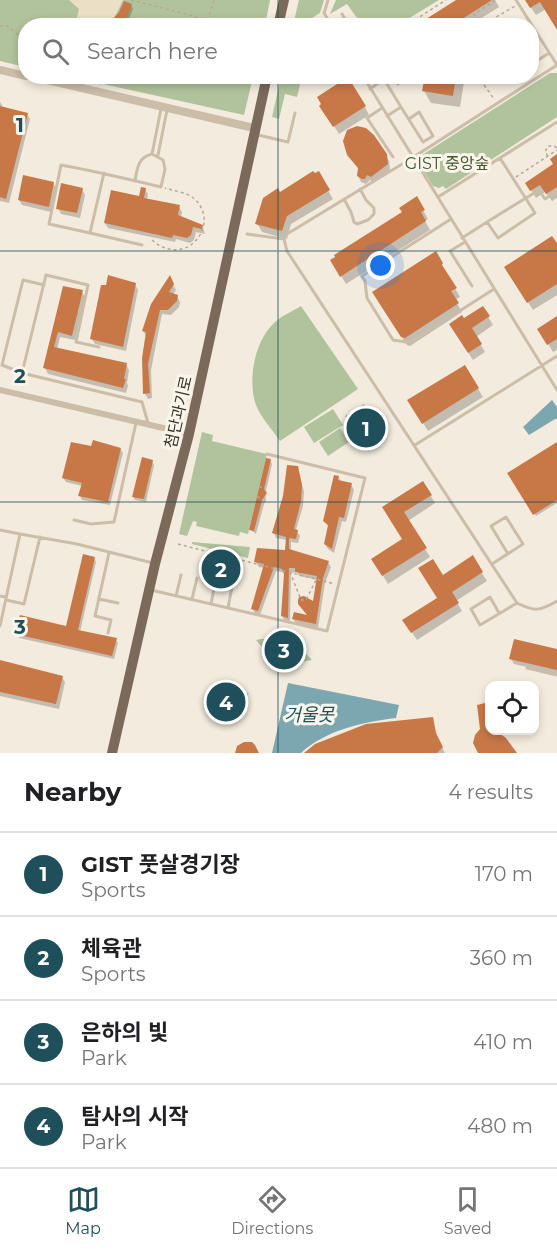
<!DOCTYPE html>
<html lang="en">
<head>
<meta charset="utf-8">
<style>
  :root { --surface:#fff; --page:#f6f6f6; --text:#202124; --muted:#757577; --line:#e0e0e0; --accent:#1e4f5b }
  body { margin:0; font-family:Montserrat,"Noto Sans KR",sans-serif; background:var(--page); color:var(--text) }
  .controls { position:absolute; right:18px; bottom:18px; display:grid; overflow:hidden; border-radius:12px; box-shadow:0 3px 9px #0003 }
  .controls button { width:54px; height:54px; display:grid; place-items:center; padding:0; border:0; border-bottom:2px solid var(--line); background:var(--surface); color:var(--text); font:30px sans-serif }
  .you { position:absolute; left:381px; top:266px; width:21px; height:21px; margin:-15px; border:4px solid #fff; border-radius:50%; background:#1a73e8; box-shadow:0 0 0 9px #1a73e833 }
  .badge { display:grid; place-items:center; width:39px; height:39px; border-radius:50%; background:var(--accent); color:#fff; font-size:20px; font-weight:700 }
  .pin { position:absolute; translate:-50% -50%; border:3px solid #fff; box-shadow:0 2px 6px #0006 }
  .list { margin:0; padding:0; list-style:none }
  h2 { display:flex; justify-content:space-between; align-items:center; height:78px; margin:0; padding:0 24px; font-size:26px }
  h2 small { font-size:20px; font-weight:400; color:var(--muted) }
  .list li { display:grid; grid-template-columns:39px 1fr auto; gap:18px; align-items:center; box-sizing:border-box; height:84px; padding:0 24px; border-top:2px solid var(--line) }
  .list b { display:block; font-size:22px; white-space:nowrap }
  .list p { margin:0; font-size:20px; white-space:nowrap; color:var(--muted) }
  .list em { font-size:20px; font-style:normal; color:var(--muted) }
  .icon { flex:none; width:33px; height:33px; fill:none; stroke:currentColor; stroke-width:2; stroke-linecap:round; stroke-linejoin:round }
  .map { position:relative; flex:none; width:557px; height:753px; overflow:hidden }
  .search { position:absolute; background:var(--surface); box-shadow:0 3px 9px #0003; left:18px; right:18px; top:18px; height:66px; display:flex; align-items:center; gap:15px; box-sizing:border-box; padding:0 21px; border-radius:24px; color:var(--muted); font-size:22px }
  .sheet { height:414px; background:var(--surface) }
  nav { display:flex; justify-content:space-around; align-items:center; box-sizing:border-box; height:84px; border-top:2px solid var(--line); background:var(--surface); font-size:16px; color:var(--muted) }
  nav a { display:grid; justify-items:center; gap:3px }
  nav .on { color:var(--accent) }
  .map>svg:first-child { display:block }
  .green { fill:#b1c39d }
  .plaza { fill:#ebdfc5 }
  .water { fill:#7ca7b1 }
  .shadow { fill:#0003 }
  .building { fill:#c87847 }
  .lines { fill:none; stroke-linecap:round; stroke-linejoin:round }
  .path { stroke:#b7a893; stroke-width:1.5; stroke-dasharray:3 3; stroke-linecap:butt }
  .service { stroke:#ccbda9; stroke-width:3 }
  .minor { stroke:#ccbda9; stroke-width:6 }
  .tertiary { stroke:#ccbda9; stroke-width:8 }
  .primary { stroke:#7b695a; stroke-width:10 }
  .grid { fill:none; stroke:#1e4f5b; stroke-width:1.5; stroke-opacity:0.55 }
  .labels { text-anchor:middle; stroke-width:6; stroke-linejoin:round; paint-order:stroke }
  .park-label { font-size:16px; fill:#42572c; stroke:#faf5ea }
  .street-label { font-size:16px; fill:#393029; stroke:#faf5ea }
  .water-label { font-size:18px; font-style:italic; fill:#1e4f5b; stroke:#faf5ea }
  .grid-label { font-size:20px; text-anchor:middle; font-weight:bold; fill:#1e4f5b; stroke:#faf5ea; stroke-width:6; stroke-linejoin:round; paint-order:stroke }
</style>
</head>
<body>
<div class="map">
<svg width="557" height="753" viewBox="0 0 557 753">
  <rect width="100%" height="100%" fill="#f3ecde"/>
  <!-- green -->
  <path class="green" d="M0,0H270L265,25L26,26L25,67L0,61Z
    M299,0H324L320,13L301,25H293Z
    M336,0H439L398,25H362L347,4L330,14Z
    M550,73H557V117L446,189L443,186L439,188L433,186L419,164L422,155Z
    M71,77H253L244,115Z
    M281,77H295L300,85L297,97L285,94L279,119L272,117Z
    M301,306L358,389L280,441C272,429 259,416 255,402C248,377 255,341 274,323C281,316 293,311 301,306Z
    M364,404L386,439L368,451L345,416Z
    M333,409L343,425L314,443L304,427Z
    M340,428L349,442L328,456L319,442Z
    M202,432L213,435L212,441L267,454L248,534L240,532L239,536L196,526L197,522L193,521L187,536L179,534Z
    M192,542L250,547L248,558L192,544Z
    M261,639C283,638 298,643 312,660C289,665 271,659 256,640Z
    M231,692L249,693C239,706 225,710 209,706L214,699Z"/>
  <!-- plaza -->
  <path class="plaza" d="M69,0H123L115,17L102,26L75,25L79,9Z"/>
  <!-- water -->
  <path class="water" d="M552,400L557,407V419H555L529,435L523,427Z
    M288,683L399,705L396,718C363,722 326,730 301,753H272Z"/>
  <!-- shadow -->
  <path class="shadow" d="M460,0H495L499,7L469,26H419Z
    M526,0H557V28L546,9L536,15Z
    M131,5L133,9L128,21L124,26H114Z
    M426,76H465L460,107L431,103L424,91Z
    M481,76H494L485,83Z
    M0,102L3,107L27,114L30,119L9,203L0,201Z
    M365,107L369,115L339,134L326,114Z
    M348,154L385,155L389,161L390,170L374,182L370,180L366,184L361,182L358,176L359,169Z
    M557,156V198L552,201L545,192L536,198L527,184L555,165Z
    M318,173L333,199L291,224L287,239L262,232L257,223L280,194Z
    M53,183L56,188L51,212L22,205L19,200Z
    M82,189L85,195L80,218L61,214L58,208Z
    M145,189L148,194L147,200L179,207L182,212L181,218L202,226L205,234L196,232L194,240L190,243L176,239L175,242L108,228L105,223L140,198Z
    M416,198L428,219L425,221L430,230L346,284L332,261L404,212Z
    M557,246V295L533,310L511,276Z
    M435,253L460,297L455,300L462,312L410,346L407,345L378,301Z
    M170,278L176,290L173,295L177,296L180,302L179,307L171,315L162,314L151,370L152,398L148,399L145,394L146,336L143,331Z
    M135,284L138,290L126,351L95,344L92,339Z
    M64,288L82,292L85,297L75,340L60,337L57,350L126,364L129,370L127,383L128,386L126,393L48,374L45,368Z
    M483,308L493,325L476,337L485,352L473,360L455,332L463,320Z
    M557,317V350L553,352L544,337Z
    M465,367L483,397L428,431L410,401Z
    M557,443V503L536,516L509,473Z
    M92,448L120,449L123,453L110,505L82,500L80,496L82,486L66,482L63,478Z
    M270,460L272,464L266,491L265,490L266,501L264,504L256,534L251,530Z
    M152,461L154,465L146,502L135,500L133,496Z
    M297,468L304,491L303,506L296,530L300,536L298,543L291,542V551L328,562L331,567L325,583L318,628L296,623L293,619L309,617L314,604L318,580L299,576L297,572L291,573L290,622L285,621L282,616L286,573L276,571L260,615L255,614L253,609L264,568L259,567L256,562L286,552L287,540L276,538L274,533Z
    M339,477L341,482L351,484L354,490L346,522L342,521L334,553L328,549L325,544L329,527L324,521Z
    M423,483L435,503L408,521L430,557L388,584L373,559L404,540L384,508Z
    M94,558L96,562L80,632L116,640L118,643L114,659L19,638L17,634L67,628Z
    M472,558L487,581L456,601L462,611L417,640L404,620L439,598L442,577Z
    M557,650V674L514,664L511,659Z
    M0,662L62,677L65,682L59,709L0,696Z
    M486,707L489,712L490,730L515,753H481L482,729Z
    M432,719L438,740L445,753H306Z"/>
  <!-- building -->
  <path class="building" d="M456,0H492L451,26H415Z
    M525,0H557V30L540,2L530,8Z
    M124,1L132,4L127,17L119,26H114L110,22L119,12Z
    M425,76H456L453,96L422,91Z
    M348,77L366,106L333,127L319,106L321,104L317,97Z
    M0,106L28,113L6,199L0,197Z
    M357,126L366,128L374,135L387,154L388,164L371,177L367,175L365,179H362L357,176L358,168L347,155L343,141L347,130Z
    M557,154V187L546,194L540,185L530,191L525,183L553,164L550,159Z
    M313,171L315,173L319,171L330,190L287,216L282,231L255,224L263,198L278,188L280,192Z
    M23,175L54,182L49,207L18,200Z
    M61,183L83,188L77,213L56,209Z
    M141,187L146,188L144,198L180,205L178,215L203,225L202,229L193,227L191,235L187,238L173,235L172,238L104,223L111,190L139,196Z
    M417,196L425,210L421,212L426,221L340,277L330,260L335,257L334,255L402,212L399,208Z
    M552,236L557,243V284L527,303L504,267Z
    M436,251L443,263L442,265L457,288L451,291L459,303L405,338L401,337L372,292Z
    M108,275L136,283L123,347L90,339L101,285H106Z
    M170,275L174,284L169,292L178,295L177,301L168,310H160L148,364L150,393L143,394L142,358L146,332L142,331L151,304Z
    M63,286L83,290L72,336L58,332L54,347L127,363L124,379H126L123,388L43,368Z
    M483,306L490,316L472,328L482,344L468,353L449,324L462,315L464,318Z
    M557,316V339L547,345L537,329Z
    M465,365L479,388L422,424L407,400Z
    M93,440L121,448L108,502L78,496L82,483L62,478L71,442L91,446Z
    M557,442V500L533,515L507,473Z
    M142,457L153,460L144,499L132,497Z
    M266,458L271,459L264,489L267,493L262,500L254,531L249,530Z
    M287,465L298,466L302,485L301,501L294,529L298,530L296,539L289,538V549L329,561L323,578L316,624L292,619L294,612L307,615L298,604V600L299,597L304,596L313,601L317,576L295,572V568H289L288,618L281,616L284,574L282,569L274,567L258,611L251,609L264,564L254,562L257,548L285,550L286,537L272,533L283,496Z
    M334,475L339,476L338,480L352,483L344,518L339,517L332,549L324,544L328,525L323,521Z
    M423,481L432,495L404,512L427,548L382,576L371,559L402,539L382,507Z
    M83,554L95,557L78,630L117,638L112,656L15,634L20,615L66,626Z
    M473,555L483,572L452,592L459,603L411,633L402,620L437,598L418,568L433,559L443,575Z
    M206,556L240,563L235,583L202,575Z
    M514,639L557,649V670L509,659Z
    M0,660L63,676L56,704L0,692Z
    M485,703L487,706L486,711L489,730H495L506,738L517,753H478L473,743L475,735L480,729L477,705Z
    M433,717L436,733L443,747L437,753H304L315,744L366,724Z
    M244,742H252L255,745L259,753H235L237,746Z"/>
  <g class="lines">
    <!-- path -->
    <path class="path" d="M131,0L232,26
      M478,21L474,14L496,0
      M410,23L446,0
      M486,23L515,6
      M0,26H7L26,41
      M206,26L214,0
      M405,26L410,23L411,26
      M469,26C473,19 482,20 487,26
      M469,76L482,82L494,99
      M397,85L410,76
      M548,156L545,152L548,146H554L557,148
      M516,177L557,150
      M152,240C187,271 224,221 192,197C185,192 174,191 165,188
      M259,487L264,488
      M257,497L263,498
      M178,544L335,584
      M290,572L301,600H306L316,580"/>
    <!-- service -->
    <path class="service" d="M328,0L324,13L332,26
      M516,0L557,65
      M342,14L349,26
      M532,64L549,53
      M557,65L412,158L287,234L284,239L287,251L517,603C535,612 540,611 557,601
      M363,76L557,390
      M505,80L511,76
      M370,89L384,79L401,107
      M382,108L367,118L393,157
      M387,116L401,107L423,142L433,136L419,112L409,119
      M258,135L288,142L295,113
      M152,154L161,109
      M158,155L167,110
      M104,173L90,233L142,245
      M438,197L557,122
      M344,199L351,212L354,222L357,224L368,220L374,214V208L366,200L360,189
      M451,219L362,276L365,281L367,298L393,340L406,342L414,340L494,289
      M487,222L539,190L545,199L557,191
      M90,233L49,224L61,165C95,171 128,179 161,187L165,169L163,160L152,154C138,157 137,169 135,181
      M247,234L284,239
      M462,238L487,222L498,238L535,213L500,158
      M465,242L450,251L472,286
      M99,347L76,342L88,285L46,275L22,373L142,402L148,423
      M22,373L2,365L23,280L44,285
      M415,445L557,356
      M74,520L91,524L114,522L136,423
      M0,530L20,534
      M492,564L523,544L506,517L491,526L508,554
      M151,590L327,631L365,478L267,454
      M0,596L6,597
      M176,596L181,575
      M99,599L118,603
      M192,599L197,578
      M6,600L24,604L40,537
      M211,604L215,583
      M228,608L232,587
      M499,613L490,597L471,609L480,625L517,603
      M0,626L20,534L77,544L153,563
      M108,633L111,620L95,616L109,553
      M527,668L557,675"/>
    <!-- minor -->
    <path class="minor" d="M0,390L189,434"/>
    <!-- tertiary -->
    <path class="tertiary" d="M0,70L26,76
      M30,76L254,128"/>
    <!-- primary -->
    <path class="primary" d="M278,26L284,0
      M112,753L155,564L189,434L267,76"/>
  </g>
  <!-- grid -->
  <path class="grid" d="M278,0V26M278,76V753M0,251H557M0,502H557"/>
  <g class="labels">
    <!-- park labels -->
    <g class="park-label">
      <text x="447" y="169">GIST 중앙숲</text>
    </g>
    <!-- street labels -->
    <g class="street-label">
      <text transform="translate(178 412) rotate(-77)" y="6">첨단과기로</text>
    </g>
    <!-- water labels -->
    <g class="water-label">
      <text x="309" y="721">거울못</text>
    </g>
  </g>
  <g class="grid-label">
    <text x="20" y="132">1</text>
    <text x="20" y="383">2</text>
    <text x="20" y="634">3</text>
  </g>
</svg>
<div class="controls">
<button><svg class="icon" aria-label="locate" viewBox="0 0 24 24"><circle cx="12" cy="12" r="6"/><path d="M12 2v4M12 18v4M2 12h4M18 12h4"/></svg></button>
</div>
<div class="you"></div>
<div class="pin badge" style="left:366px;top:428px">1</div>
<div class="pin badge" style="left:221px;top:569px">2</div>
<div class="pin badge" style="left:284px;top:650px">3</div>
<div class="pin badge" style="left:226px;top:702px">4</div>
<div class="search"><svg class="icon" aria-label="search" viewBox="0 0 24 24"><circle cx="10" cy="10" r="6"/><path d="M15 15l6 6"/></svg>Search here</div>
</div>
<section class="sheet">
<h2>Nearby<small>4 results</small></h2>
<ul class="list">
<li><span class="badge">1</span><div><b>GIST 풋살경기장</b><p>Sports</p></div><em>170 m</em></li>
<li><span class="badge">2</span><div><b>체육관</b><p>Sports</p></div><em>360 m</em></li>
<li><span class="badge">3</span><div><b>은하의 빛</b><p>Park</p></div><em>410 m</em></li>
<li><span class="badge">4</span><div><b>탐사의 시작</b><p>Park</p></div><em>480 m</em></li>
</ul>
</section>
<nav>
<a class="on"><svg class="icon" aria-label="map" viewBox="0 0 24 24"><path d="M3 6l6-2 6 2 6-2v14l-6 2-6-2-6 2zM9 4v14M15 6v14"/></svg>Map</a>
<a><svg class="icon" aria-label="directions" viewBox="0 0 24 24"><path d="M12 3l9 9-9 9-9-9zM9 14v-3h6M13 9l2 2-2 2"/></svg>Directions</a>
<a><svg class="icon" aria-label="saved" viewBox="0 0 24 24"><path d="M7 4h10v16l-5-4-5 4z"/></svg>Saved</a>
</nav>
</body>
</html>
